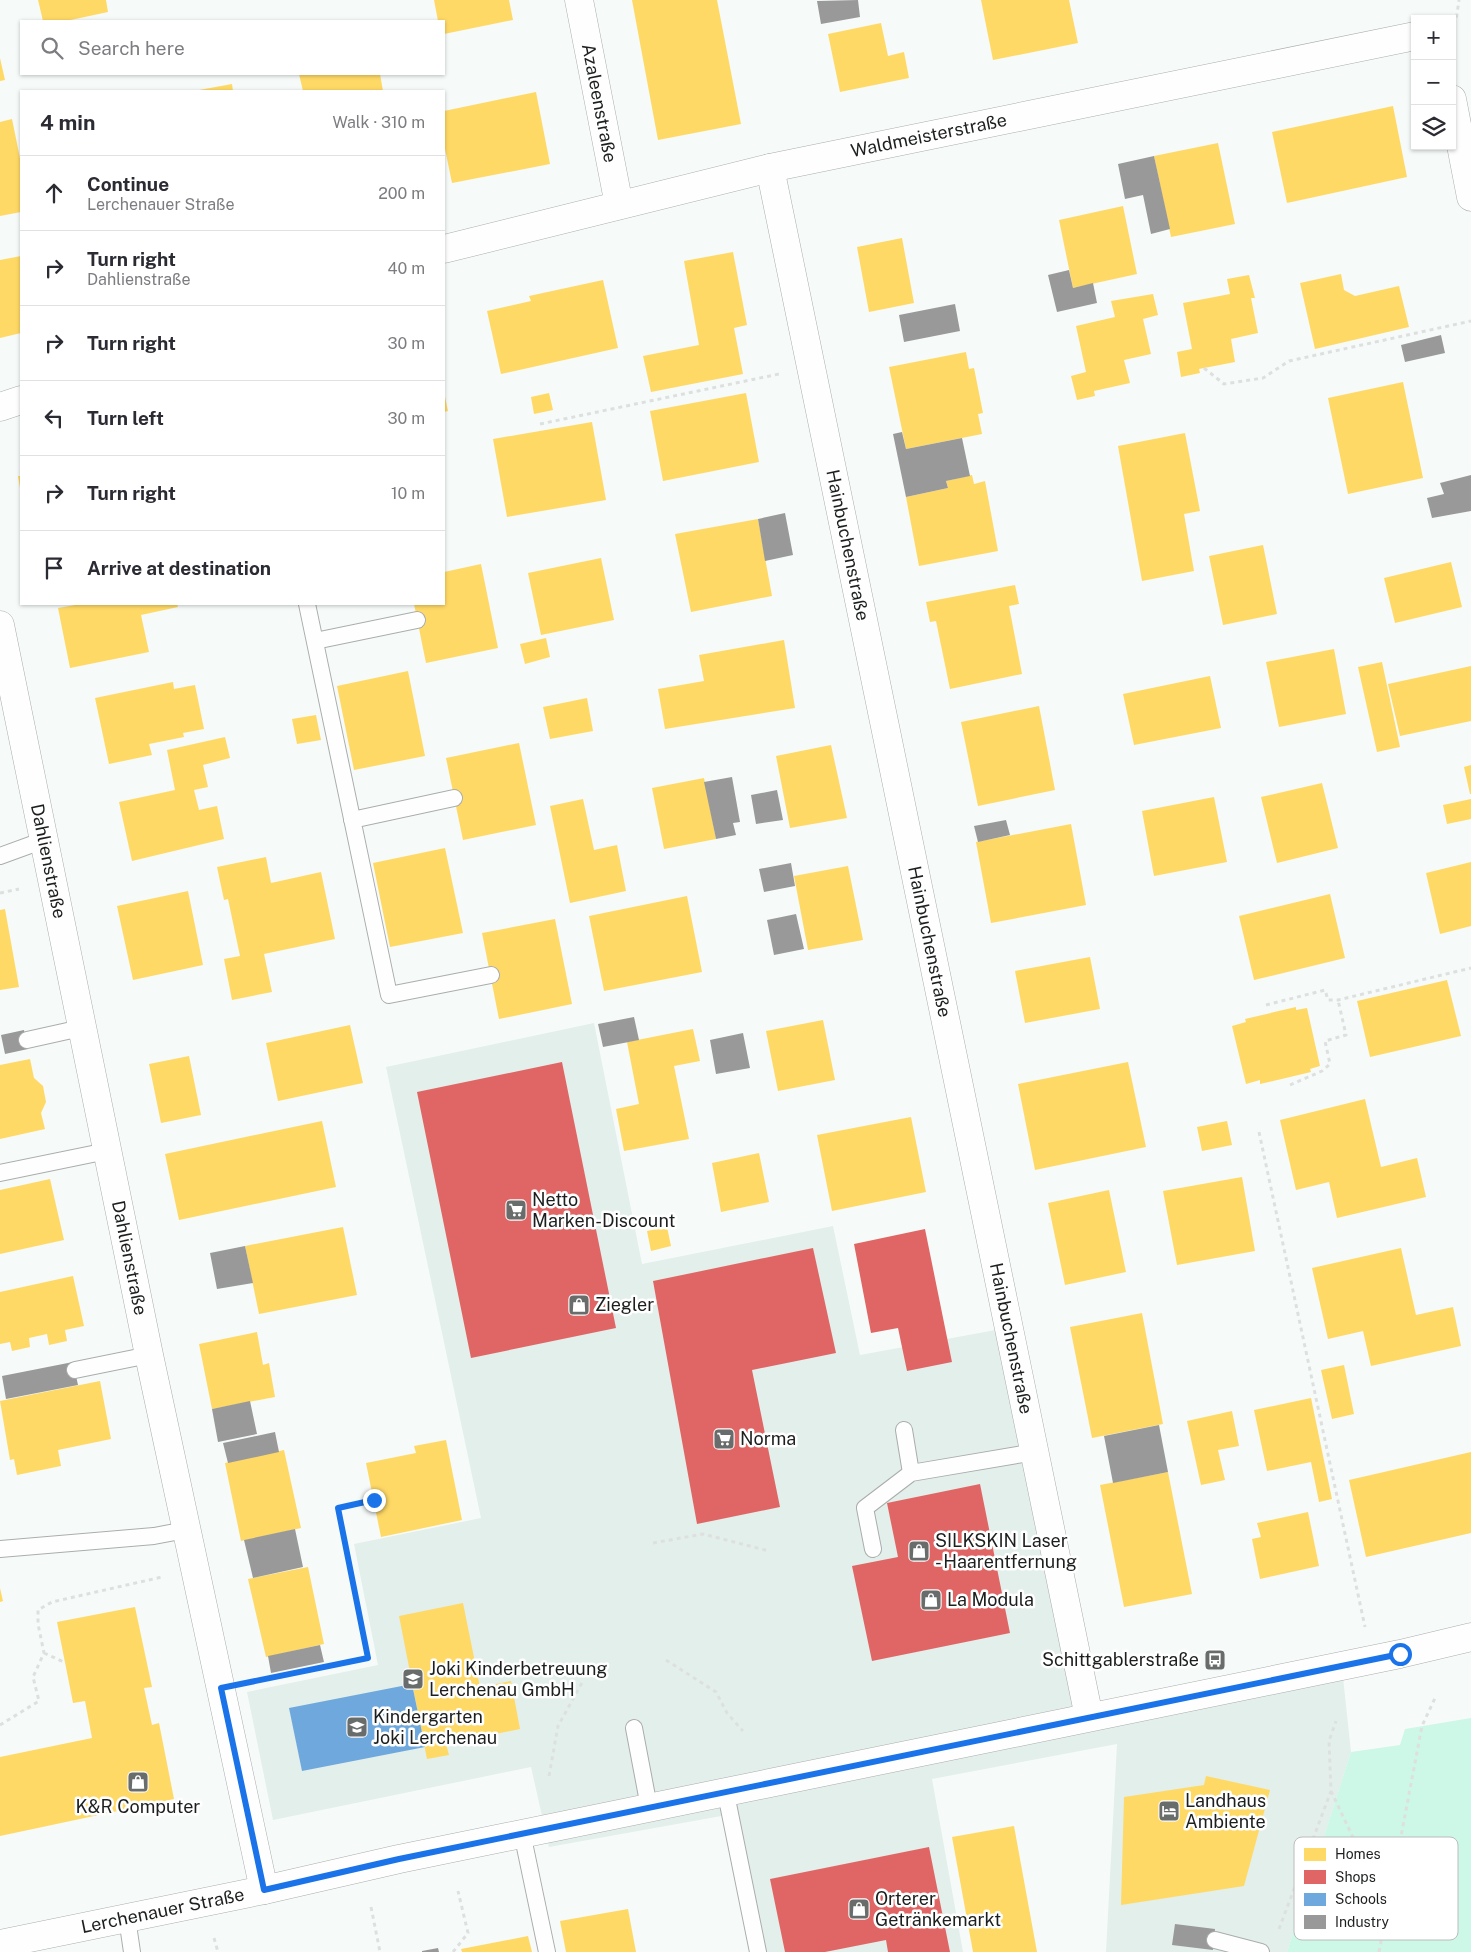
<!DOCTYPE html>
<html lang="en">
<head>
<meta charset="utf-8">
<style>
  :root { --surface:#fff; --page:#f7f7f7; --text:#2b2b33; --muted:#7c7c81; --line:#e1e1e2 }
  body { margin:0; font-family:"Public Sans",sans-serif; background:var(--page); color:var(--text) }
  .controls { position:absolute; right:15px; top:15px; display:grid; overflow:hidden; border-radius:0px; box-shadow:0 1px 4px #0004 }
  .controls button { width:45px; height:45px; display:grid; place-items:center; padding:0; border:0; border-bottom:1px solid var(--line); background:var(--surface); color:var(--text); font:25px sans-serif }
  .stop { position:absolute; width:15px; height:15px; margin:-11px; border:4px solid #1a73e8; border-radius:50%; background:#fff }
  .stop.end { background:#1a73e8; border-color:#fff; box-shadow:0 1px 5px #0008 }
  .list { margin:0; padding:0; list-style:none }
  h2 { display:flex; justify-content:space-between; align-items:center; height:65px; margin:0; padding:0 20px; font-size:21px }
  h2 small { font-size:16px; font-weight:400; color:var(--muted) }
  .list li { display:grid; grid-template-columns:32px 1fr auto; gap:15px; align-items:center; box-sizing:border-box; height:75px; padding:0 20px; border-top:1px solid var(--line) }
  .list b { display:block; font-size:19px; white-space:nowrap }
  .list p { margin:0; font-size:16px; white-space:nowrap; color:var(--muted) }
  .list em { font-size:16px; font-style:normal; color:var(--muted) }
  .icon { flex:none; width:28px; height:28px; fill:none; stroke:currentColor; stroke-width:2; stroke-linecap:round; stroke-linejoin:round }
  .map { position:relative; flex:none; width:1471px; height:1952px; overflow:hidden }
  .search { position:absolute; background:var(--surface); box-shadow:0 1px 4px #0004; left:20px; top:20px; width:425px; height:55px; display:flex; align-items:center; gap:12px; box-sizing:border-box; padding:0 18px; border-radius:0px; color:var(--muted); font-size:19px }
  .panel { position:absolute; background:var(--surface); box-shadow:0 1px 4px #0004; left:20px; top:90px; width:425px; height:515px; border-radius:0px }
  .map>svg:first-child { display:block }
  .built { fill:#e3efea }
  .green { fill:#cdf7e6 }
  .homes { fill:#ffd966 }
  .shops { fill:#e06666 }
  .schools { fill:#6fa8dc }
  .industry { fill:#999 }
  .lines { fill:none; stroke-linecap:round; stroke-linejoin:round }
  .service-casing { stroke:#aaadac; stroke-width:18 }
  .minor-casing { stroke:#aaadac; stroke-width:29 }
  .secondary-casing { stroke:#aaadac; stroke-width:29 }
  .path { stroke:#dee0e0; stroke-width:3; stroke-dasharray:4 4; stroke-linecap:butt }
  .service { stroke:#fefefe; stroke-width:16 }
  .minor { stroke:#fefefe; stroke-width:28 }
  .secondary { stroke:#fefefe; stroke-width:28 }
  .route { stroke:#1a73e8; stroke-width:6 }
  .labels { text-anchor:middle; stroke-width:5; stroke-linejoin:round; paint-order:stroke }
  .street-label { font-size:18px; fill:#1c1f1e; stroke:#fff }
  .poi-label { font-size:18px; fill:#1c1f1e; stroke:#fff; text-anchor:start }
  .key { fill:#fff; stroke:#bbbcbc; stroke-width:1 }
  .key-label { font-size:14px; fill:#1c1f1e }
</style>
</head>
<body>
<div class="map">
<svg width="1471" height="1952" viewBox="0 0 1471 1952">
  <rect width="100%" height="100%" fill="#f6fbf9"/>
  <!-- built -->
  <path class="built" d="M594,1023L642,1264L833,1226L860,1355L1001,1329L1085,1718L1342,1668L1351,1752L1287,1952H1106L1117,1744L932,1779L963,1952H752L727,1815L549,1847L531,1767L273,1820L247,1692L378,1665L354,1544L481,1518L386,1067Z"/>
  <!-- green -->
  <path class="green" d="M1471,1718V1952H1287L1351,1752L1400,1745L1405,1729Z"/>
  <!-- homes -->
  <path class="homes" d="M38,0H106L108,12L66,21H43Z
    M434,0H509L513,20L444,34V21H438Z
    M632,0H717L741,124L658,140Z
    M981,0H1069L1078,43L993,60Z
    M881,23L888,56L904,52L909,78L840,92L828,34Z
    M0,58L5,80L0,81Z
    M299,74H380L383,91H303Z
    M232,84L233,91H199V90Z
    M536,92L550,164L452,183L444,144V111Z
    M1393,106L1407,177L1287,203L1272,132Z
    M12,119L21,163V212L0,216V122Z
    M1218,143L1235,224L1171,237L1154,156Z
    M1123,206L1137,274L1073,288L1059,220Z
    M902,238L914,303L869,312L857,247Z
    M733,252L747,325L734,328L743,374L651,392L643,356L699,345L684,261Z
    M21,256V333L0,338V260Z
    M1341,274L1344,290L1355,296L1399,286L1409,327L1315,349L1300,283Z
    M1249,275L1255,298H1251L1258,333L1231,339L1235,362L1199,369L1200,373L1181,377L1177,352L1192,349L1183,303L1230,294L1227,279Z
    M603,280L618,348L501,374L487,311L531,301L529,296Z
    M1153,294L1158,315L1143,319L1151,354L1124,360L1130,383L1094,391L1095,396L1077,400L1071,376L1086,372L1076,326L1115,317L1111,301Z
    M966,352L969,369L974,368L983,413L978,414L982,434L906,449L889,367Z
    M1403,382L1423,478L1348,494L1328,398Z
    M444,392L448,411L444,412Z
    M549,393L553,410L534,414L531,397Z
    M746,393L759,462L663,481L650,411Z
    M592,422L606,500L507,517L493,439Z
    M1185,433L1200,511L1184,514L1194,571L1142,581L1118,446Z
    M972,475L974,484L985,481L998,551L919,566L906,497L948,488L946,481Z
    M18,476H21V488H20Z
    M758,519L772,596L691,612L675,534Z
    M1263,545L1277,614L1223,625L1209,556Z
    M601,558L614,620L541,635L528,573Z
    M1451,562L1462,607L1395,623L1384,578Z
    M481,564L498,648L426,663L414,604H444V572Z
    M1015,585L1019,604L1009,606L1022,674L950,689L936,621L930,622L926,602Z
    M81,604H177L178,607L141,615L149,652L70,668L58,608Z
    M546,638L550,657L525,664L520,644Z
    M784,640L795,708L665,729L658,689L704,681L699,655Z
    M1334,649L1346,714L1279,727L1266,662Z
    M1382,662L1400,747L1377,752L1358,667Z
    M1471,666V721L1400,736L1388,684Z
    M408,671L425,756L354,770L337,686Z
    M1210,676L1221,728L1134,745L1123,694Z
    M173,682L174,689L195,685L204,729L183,733L184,737L149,744L152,755L109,764L95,698Z
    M587,698L593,731L550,739L543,707Z
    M1039,706L1055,790L978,806L961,722Z
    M316,715L321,740L297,744L292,719Z
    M225,737L230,758L203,765L208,787L194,790L199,810L217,806L224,839L132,861L119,802L175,790L167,750Z
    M519,743L536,825L463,840L446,758Z
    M831,745L847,818L790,828L776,756Z
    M1471,765V794H1470L1464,767Z
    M704,778L716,839L664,849L652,788Z
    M1322,783L1338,848L1277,863L1261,797Z
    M1214,797L1227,862L1154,876L1142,811Z
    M583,799L594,850L617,845L626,891L570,903L550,806Z
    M1471,799V819L1447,824L1443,805Z
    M1071,824L1086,905L991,923L976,842Z
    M445,848L463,933L390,947L373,863Z
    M266,857L271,883L321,872L335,939L264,954L272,992L232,1000L224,959L240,956L228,899L224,900L217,867Z
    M1471,862V926L1440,934L1426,873Z
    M848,866L863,940L808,950L794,876Z
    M188,891L203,965L133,980L117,906Z
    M1330,894L1345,958L1254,980L1239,916Z
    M687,896L702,972L604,991L589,916Z
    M5,909L19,987L0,990V910Z
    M555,919L572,1004L499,1019L482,933Z
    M1090,957L1100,1009L1025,1023L1015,971Z
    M1447,980L1461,1036L1370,1057L1357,1001Z
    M1296,1007V1010L1307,1008L1320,1066L1310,1069L1311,1072L1260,1084V1080L1246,1084L1232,1026L1246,1022L1245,1019Z
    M823,1020L835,1080L778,1091L766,1031Z
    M350,1025L363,1083L278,1101L266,1043Z
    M693,1029L700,1061L674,1066L689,1139L624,1151L616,1109L639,1104L627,1042Z
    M189,1056L201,1115L161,1123L149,1064Z
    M30,1059L34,1078L43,1086L46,1102L41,1113L45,1129L0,1139V1065Z
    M1128,1062L1146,1147L1035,1170L1018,1084Z
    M1365,1099L1381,1167L1417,1158L1426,1197L1337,1218L1329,1182L1296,1190L1280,1120Z
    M911,1117L926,1192L832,1211L817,1135Z
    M322,1121L336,1187L179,1220L165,1154Z
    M1227,1121L1232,1145L1202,1151L1197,1127Z
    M759,1153L769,1202L721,1212L712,1163Z
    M1242,1177L1255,1251L1177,1265L1163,1191Z
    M50,1179L64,1240L0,1254V1190Z
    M1109,1190L1126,1272L1065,1285L1048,1203Z
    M343,1227L357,1295L259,1314L245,1246Z
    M667,1227L671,1246L651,1251L647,1231Z
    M1401,1248L1416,1315L1453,1307L1461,1346L1371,1366L1363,1331L1328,1339L1312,1268Z
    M73,1276L84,1326L65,1330L67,1341L49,1345L47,1334L29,1338L30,1347L12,1351L10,1342L0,1344V1292Z
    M1142,1313L1163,1424L1092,1438L1070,1327Z
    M257,1332L263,1365L269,1363L275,1397L212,1409L199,1344Z
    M1344,1365L1354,1414L1332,1419L1321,1370Z
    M100,1381L111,1439L58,1450L61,1466L17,1475L14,1459L10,1460L0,1401Z
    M1311,1398L1332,1499L1319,1502L1311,1462L1267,1471L1254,1410Z
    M1232,1411L1239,1446L1218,1450L1225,1480L1201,1485L1187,1421Z
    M446,1440L462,1520L381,1537L366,1463L416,1453L414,1446Z
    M284,1450L301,1528L241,1541L225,1463Z
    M1471,1452V1533L1366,1557L1349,1480Z
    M1168,1472L1192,1594L1124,1607L1100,1485Z
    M1308,1512L1319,1566L1260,1579L1252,1539L1261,1537L1257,1523Z
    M308,1567L324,1644L266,1657L248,1579Z
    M0,1588L3,1601L0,1602Z
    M463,1603L480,1687L511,1681L520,1729L446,1744L449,1755L427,1759L399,1616Z
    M135,1607L152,1687L144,1688L152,1725L159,1723L174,1799L0,1836V1757L92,1738L85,1701L73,1703L57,1622Z
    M1206,1776L1270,1790L1244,1886L1121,1905L1124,1797L1204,1785Z
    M1014,1826L1037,1952H973L952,1837Z
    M628,1909L636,1952H566L560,1921Z
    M528,1936L532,1952H462L461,1949Z"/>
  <!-- shops -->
  <path class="shops" d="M562,1062L616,1328L471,1358L417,1092Z
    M925,1229L952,1362L907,1371L898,1328L871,1333L854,1244Z
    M813,1248L836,1353L752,1370L780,1507L697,1524L653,1281Z
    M980,1484L1010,1633L872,1661L852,1566L898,1557L887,1503Z
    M929,1847L950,1952H888L886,1940L825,1952H785L770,1879Z"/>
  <!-- schools -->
  <path class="schools" d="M412,1684L425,1747L302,1771L289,1708Z"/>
  <!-- industry -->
  <path class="industry" d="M858,0L860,17L821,24L817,1Z
    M1154,156L1170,229L1151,234L1143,195L1125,199L1118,164Z
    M1069,270L1073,288L1093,283L1097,303L1057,312L1048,275Z
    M955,304L960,331L904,342L899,315Z
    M1441,335L1445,353L1405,362L1401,345Z
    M902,432L906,449L962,438L970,476L946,481L948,488L906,497L893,434Z
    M1471,475V511L1432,518L1427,498L1444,494L1440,483Z
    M785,513L793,555L765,561L758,519Z
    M732,777L740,822L733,823L736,835L716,839L704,782Z
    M777,790L783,820L756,824L751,795Z
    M1006,820L1010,835L978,842L974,826Z
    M791,863L795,886L764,892L759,869Z
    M796,914L804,949L774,955L767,920Z
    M634,1017L639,1040L603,1047L598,1024Z
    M24,1030L28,1049L5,1054L1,1035Z
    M743,1033L750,1068L716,1074L710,1040Z
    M245,1246L253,1283L217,1289L210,1253Z
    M73,1362L78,1385L6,1399L2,1376Z
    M250,1401L257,1434L218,1442L212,1409Z
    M1159,1425L1168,1472L1113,1483L1104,1436Z
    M275,1432L279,1452L228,1463L223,1443Z
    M295,1529L303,1567L253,1578L244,1540Z
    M320,1645L324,1662L271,1673L268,1656Z
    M1175,1924L1215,1929L1213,1950L1172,1945Z
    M438,1948L439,1952H422V1951Z"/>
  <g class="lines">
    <!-- service casing -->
    <g class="service-casing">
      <path id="service" d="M307,604L389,995L491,975
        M315,641L417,620
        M352,820L454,798
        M0,856L44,840
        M27,1040L81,1028
        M0,1173L107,1151
        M75,1370L149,1355
        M904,1430L911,1473
        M0,1549L154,1536L186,1530
        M873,1549L865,1508L911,1473L1035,1452
        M634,1728L649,1807
        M726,1794L758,1952
        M522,1833L547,1952
        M127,1918L132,1952
        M1215,1940L1261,1952"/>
    </g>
    <!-- minor casing -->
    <g class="minor-casing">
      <g id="minor">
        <path id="s1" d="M579,0L619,205"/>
        <path d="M1452,99L1471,197"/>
        <path id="s2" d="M770,168L1089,1717"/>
        <path id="s3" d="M444,249L770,168L1415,36"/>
        <path d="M0,407L21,400"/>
        <path id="s4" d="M0,625L149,1355L264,1890"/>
      </g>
    </g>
    <!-- secondary casing -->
    <g class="secondary-casing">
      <g id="secondary">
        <path id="s5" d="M0,1944L264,1890L399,1859L1400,1654L1471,1637"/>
      </g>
    </g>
    <!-- path -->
    <path class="path" d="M1452,23L1456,21L1459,0
      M1204,368L1224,384L1263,378L1289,361L1471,321
      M540,424L779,374
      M0,893L19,889
      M1266,1005L1325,990L1328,1000H1338L1471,968
      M1290,1085L1322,1071L1330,1064L1325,1041L1346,1035L1338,1000
      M1259,1132L1365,1627
      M653,1543L703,1534L769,1551
      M44,1653L66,1663
      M666,1660L716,1692L727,1713L743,1731
      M254,1682L368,1659L338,1508L374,1500
      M0,1725L39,1701L33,1677L44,1653L38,1624V1610L52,1602L162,1577
      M549,1776L558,1726L583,1681
      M1331,1791L1386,1907
      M371,1907L380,1952
      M1279,1929L1331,1791L1329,1741L1336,1721
      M214,1938L218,1952
      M453,1952L468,1933L458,1891
      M1379,1952L1422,1726L1436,1696"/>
    <!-- service -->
    <use href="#service" class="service"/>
    <!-- minor -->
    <use href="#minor" class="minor"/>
    <!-- secondary -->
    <use href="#secondary" class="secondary"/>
  </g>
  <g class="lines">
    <!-- route -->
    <path class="route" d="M374,1500L338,1508L368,1658L221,1688L264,1890L399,1859L1400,1654"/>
  </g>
  <!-- icons -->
  <defs>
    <g id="supermarket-square" transform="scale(1.125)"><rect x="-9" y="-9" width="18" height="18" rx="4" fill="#686c6b" stroke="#fff"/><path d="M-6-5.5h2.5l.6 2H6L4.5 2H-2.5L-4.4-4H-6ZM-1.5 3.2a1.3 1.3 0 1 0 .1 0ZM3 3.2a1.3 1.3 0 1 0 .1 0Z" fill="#fff"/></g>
    <g id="shop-square" transform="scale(1.125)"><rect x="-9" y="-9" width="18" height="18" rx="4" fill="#686c6b" stroke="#fff"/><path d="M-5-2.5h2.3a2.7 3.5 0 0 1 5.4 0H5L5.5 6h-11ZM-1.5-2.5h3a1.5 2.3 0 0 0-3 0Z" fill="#fff"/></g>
    <g id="bus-square" transform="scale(1.125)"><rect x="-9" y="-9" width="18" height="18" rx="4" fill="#686c6b" stroke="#fff"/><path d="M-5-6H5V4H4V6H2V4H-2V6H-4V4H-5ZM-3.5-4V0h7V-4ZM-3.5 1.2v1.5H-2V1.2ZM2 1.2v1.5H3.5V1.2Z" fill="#fff"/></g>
    <g id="school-square" transform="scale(1.125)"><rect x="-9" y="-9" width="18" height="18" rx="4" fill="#686c6b" stroke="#fff"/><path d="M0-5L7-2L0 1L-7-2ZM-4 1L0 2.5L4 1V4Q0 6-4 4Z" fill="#fff"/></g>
    <g id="hotel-square" transform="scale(1.125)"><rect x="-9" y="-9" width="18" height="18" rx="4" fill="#686c6b" stroke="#fff"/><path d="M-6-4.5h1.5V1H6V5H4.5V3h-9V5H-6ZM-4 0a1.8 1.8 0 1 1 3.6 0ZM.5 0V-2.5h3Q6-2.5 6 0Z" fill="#fff"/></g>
  </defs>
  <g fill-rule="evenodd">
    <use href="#supermarket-square" x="516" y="1210"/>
    <use href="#shop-square" x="579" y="1305"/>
    <use href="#supermarket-square" x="724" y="1439"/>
    <use href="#shop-square" x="919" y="1551"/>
    <use href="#shop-square" x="931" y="1600"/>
    <use href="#bus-square" x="1215" y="1660"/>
    <use href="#school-square" x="413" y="1679"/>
    <use href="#school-square" x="357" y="1727"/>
    <use href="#shop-square" x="138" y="1782"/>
    <use href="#hotel-square" x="1169" y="1811"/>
    <use href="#shop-square" x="859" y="1909"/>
  </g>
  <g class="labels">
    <!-- street labels -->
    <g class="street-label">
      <text dy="6" stroke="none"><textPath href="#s1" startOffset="105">Azaleenstraße</textPath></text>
      <text dy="6" stroke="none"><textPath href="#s3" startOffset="498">Waldmeisterstraße</textPath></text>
      <text dy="6" stroke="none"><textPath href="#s2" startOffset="385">Hainbuchenstraße</textPath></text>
      <text dy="6" stroke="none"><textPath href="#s4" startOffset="241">Dahlienstraße</textPath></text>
      <text dy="6" stroke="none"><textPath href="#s2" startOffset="790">Hainbuchenstraße</textPath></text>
      <text dy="6" stroke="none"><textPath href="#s4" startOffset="646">Dahlienstraße</textPath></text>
      <text dy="6" stroke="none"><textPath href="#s2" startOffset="1195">Hainbuchenstraße</textPath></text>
      <text dy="6" stroke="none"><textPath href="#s5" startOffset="166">Lerchenauer Straße</textPath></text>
    </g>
    <!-- poi labels -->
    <g class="poi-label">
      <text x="532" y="1206">Netto<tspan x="532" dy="21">Marken-Discount</tspan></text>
      <text x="595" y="1311">Ziegler</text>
      <text x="740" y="1445">Norma</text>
      <text x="935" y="1547">SILKSKIN Laser<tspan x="935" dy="21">- Haarentfernung</tspan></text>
      <text x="947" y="1606">La Modula</text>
      <text x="1199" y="1666" text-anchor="end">Schittgablerstraße</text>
      <text x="429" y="1675">Joki Kinderbetreuung<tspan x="429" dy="21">Lerchenau GmbH</tspan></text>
      <text x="373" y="1723">Kindergarten<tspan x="373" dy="21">Joki Lerchenau</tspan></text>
      <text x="1185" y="1807">Landhaus<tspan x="1185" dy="21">Ambiente</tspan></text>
      <text x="138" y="1813" text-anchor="middle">K&amp;R Computer</text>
      <text x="875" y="1905">Orterer<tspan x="875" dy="21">Getränkemarkt</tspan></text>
    </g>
  </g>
  <!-- legend -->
  <rect x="1294" y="1837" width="164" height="103" rx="8" class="key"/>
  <rect x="1304" y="1848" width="22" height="13" fill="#ffd966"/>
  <rect x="1304" y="1870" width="22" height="14" fill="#e06666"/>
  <rect x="1304" y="1893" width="22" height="13" fill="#6fa8dc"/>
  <rect x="1304" y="1915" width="22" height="14" fill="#999"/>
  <g class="key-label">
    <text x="1335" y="1859">Homes</text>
    <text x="1335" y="1882">Shops</text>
    <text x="1335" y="1904">Schools</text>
    <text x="1335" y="1927">Industry</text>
  </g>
</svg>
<div class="controls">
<button>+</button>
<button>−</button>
<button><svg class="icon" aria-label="layers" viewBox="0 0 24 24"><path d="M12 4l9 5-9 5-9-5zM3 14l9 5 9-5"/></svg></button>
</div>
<div class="stop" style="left:1400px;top:1654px"></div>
<div class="stop end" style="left:374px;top:1500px"></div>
<div class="search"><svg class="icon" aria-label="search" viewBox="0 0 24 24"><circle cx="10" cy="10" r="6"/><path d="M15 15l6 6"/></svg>Search here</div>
<section class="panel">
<h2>4 min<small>Walk · 310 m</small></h2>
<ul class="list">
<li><svg class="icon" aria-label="ahead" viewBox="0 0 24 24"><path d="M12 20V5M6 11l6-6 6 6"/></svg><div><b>Continue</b><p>Lerchenauer Straße</p></div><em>200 m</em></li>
<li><svg class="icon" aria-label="right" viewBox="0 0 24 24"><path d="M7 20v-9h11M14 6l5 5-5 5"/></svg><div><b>Turn right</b><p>Dahlienstraße</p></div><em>40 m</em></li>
<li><svg class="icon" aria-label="right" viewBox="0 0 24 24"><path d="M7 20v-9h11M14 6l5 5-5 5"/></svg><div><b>Turn right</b></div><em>30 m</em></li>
<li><svg class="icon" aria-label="left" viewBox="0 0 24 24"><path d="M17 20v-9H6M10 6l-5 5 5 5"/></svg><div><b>Turn left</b></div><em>30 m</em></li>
<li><svg class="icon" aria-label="right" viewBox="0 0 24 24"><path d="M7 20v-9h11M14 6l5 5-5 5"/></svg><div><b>Turn right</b></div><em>10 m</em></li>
<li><svg class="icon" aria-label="arrive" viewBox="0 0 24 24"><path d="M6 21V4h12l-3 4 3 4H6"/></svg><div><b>Arrive at destination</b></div></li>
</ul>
</section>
</div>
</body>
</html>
